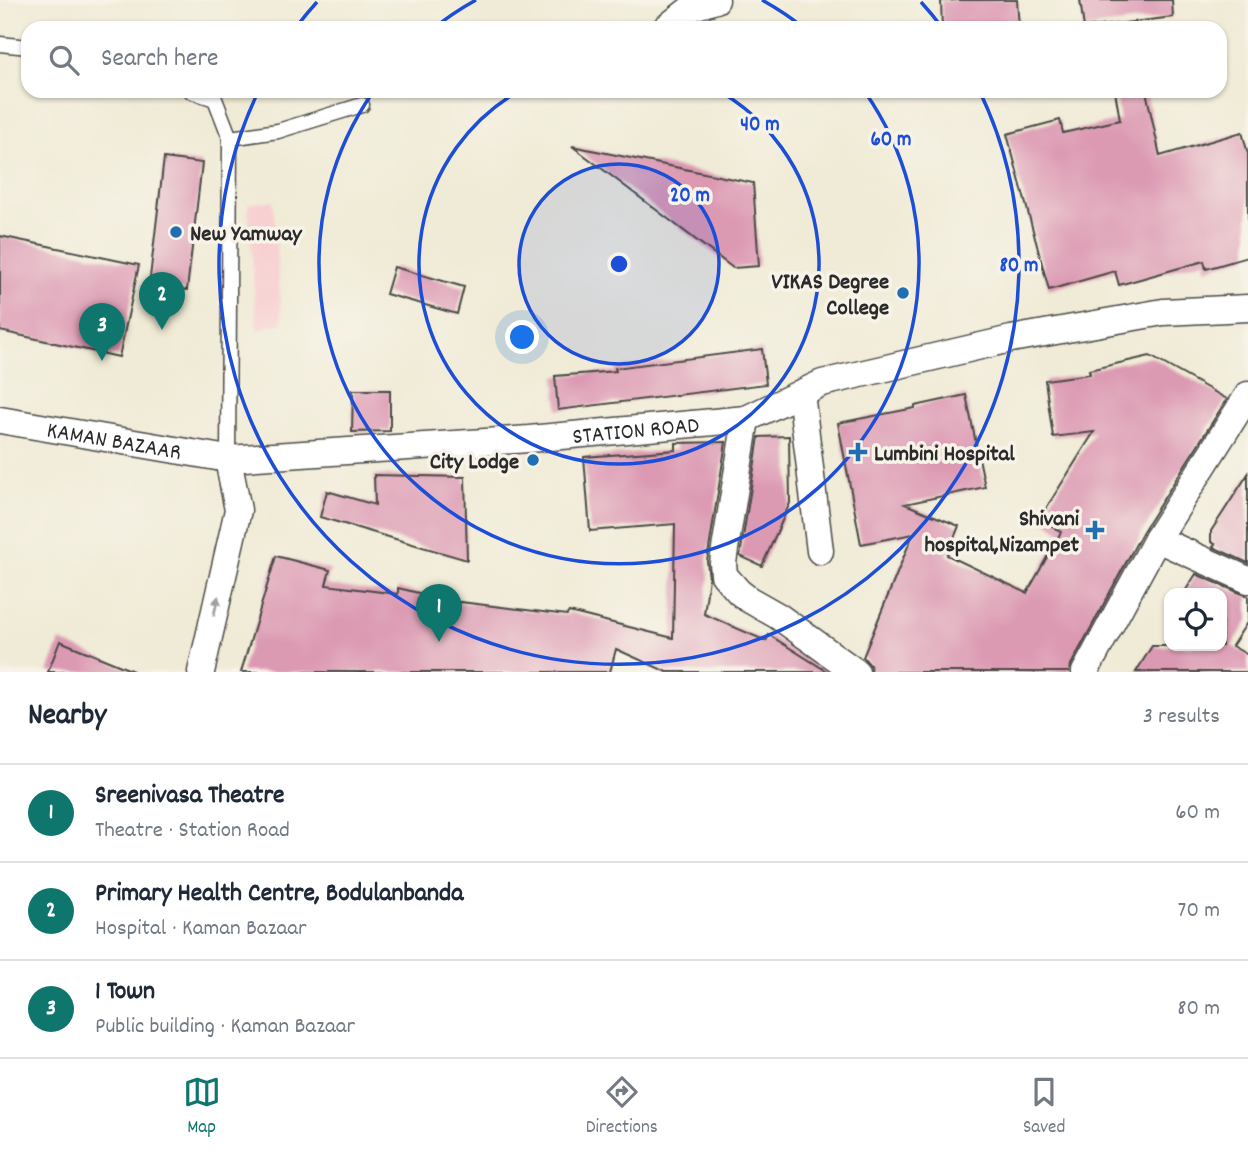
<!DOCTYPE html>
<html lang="en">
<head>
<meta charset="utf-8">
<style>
  :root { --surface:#fff; --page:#f6f6f7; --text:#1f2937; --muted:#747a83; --line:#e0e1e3; --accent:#0f766e }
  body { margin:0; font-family:Dekko,sans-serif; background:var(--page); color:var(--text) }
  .controls { position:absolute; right:21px; bottom:21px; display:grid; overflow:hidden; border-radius:14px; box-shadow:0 2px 5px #0004 }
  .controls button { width:63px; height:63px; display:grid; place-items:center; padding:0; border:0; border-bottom:2px solid var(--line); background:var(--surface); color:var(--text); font:35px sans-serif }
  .you { position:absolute; left:523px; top:338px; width:24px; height:24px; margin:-18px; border:5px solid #fff; border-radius:50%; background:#1a73e8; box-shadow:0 0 0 10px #1a73e833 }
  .badge { display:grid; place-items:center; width:46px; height:46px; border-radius:50%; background:var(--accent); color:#fff; font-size:23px; font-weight:700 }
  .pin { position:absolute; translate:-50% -58px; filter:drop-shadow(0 2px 4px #0008) }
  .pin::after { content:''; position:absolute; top:37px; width:24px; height:21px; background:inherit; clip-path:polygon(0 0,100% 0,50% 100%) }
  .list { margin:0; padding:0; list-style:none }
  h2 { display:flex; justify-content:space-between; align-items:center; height:91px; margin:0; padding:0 28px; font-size:30px }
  h2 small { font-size:23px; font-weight:400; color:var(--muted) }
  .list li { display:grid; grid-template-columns:46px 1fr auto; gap:21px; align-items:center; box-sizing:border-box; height:98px; padding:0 28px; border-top:2px solid var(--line) }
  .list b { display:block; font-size:26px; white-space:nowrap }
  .list p { margin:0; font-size:23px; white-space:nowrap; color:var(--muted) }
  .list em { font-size:23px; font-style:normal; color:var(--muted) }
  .icon { flex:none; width:38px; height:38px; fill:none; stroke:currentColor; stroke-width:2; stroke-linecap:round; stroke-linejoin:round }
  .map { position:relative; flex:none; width:1248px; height:672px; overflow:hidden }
  .search { position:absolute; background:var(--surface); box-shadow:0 2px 5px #0004; left:21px; right:21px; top:21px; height:77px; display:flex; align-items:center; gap:18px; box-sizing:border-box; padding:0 24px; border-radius:21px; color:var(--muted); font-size:26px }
  .sheet { height:385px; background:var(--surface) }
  nav { display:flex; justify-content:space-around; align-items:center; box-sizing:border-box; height:98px; border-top:2px solid var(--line); background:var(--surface); font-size:19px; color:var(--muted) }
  nav a { display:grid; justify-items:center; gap:4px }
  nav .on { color:var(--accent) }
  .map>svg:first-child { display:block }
  .built { fill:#f7cfd0 }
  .building { fill:#dc99b2 }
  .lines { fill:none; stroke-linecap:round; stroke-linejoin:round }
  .lane-casing { stroke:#494845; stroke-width:17 }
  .street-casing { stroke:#494845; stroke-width:29 }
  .lane { stroke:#fff; stroke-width:14 }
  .street { stroke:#fff; stroke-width:26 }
  .oneway { fill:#a0a0a0 }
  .ring { fill:none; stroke:#1d4ed8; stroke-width:3.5 }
  .poi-dot { fill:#1f6fb2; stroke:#f7f3e8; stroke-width:2.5 }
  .labels { text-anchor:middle; stroke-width:7; stroke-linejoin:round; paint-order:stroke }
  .poi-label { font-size:23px; font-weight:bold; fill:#2b2b2b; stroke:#f7f3e8; text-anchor:end }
  .street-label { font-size:23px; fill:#2b2b2b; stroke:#f7f3e8 }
  .centre { fill:#1d4ed8; stroke:#f7f3e8; stroke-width:3.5 }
  .ring-label { font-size:21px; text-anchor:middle; font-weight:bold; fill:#1d4ed8; stroke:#f7f3e8; stroke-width:7; stroke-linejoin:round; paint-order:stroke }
</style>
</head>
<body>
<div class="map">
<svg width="1248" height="672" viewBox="0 0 1248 672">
  <rect width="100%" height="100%" fill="#f7f3e8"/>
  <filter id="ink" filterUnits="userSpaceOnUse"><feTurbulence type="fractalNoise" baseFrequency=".0143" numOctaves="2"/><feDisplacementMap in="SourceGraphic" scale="14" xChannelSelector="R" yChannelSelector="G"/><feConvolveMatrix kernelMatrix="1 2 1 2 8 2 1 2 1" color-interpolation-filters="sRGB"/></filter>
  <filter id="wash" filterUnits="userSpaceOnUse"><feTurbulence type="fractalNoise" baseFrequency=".00686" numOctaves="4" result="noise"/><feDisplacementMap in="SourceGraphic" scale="28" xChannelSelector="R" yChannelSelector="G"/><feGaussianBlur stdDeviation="1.57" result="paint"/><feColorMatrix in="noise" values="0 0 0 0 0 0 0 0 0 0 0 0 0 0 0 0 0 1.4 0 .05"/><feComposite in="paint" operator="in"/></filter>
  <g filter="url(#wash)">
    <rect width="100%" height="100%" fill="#f0ebd6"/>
    <!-- built -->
    <path class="built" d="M273,200L282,323L257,330L248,204Z"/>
    <g id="blocks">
      <!-- building -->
      <path class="building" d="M957,0H1017L1019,28H942L941,1Z
        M1080,0H1172L1173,17L1084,28Z
        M1115,91H1146L1160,156L1242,132L1248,154V257L1206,269L1204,261L1119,285L1115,271L1049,290L1007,134L1060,120L1063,133L1120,120Z
        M572,146L753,183L759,266L733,268Z
        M164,158L202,163L187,290L149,286Z
        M0,236L139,265L119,357L0,331Z
        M394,267L464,287L457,314L386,294Z
        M762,349L766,384L558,410L555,376L616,371L615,368Z
        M1150,356L1227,399L1143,531L1071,665L1069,672H872L870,665L863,657L913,534L861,544L838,423L915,408V406L966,395L985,487L905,504L959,526L947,555L1027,593L1061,532L1040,518L1094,432L1053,437L1045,380L1090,374L1089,370Z
        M353,390H390V431L352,432Z
        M789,436L790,503L762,566L740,556L759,437Z
        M726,442L707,561L709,578L704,614L766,641L769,635L828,672H667L616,649L610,672H241L276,556L330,570L326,585L398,594V588L460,603V602L567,615L569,612L673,638L675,524L590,531L584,457L676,450V443Z
        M1248,474V563L1213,547L1215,544L1211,542V531Z
        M374,475L465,477L467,560L320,517L327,491L375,505Z
        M1196,574L1242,594L1248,596V621L1232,646L1248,655V672H1136L1152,646H1222V593H1184Z
        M60,641L133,671V672H48Z"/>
    </g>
  </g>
  <g filter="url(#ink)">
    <use href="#blocks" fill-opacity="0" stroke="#494845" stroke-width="2"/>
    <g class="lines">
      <!-- lane casing -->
      <g class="lane-casing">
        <path id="lane" d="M0,44L28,47
          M191,91L215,99L230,138L228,459
          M230,138L278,131L362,105"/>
      </g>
      <!-- street casing -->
      <g class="street-casing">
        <g id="street">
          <path d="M666,28L693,7L716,0"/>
          <path d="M801,393L820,551"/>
          <path d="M746,419L725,549L723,563L724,575L739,592L748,599L778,616L856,672"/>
          <path id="s1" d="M0,420L228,459L529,439L746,419L822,383L1011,339L1163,312L1248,308"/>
          <path d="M1157,539L1248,580"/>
          <path d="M201,672L238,510L228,459"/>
          <path d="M1085,672L1157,539L1248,395"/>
        </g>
      </g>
      <!-- lane -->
      <use href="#lane" class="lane"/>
      <!-- street -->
      <use href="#street" class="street"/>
    </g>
    <!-- one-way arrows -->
    <defs><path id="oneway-solid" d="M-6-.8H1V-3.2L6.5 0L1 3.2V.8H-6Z" transform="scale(1.75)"/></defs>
    <use class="oneway" href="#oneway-solid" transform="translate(216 606) rotate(-77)"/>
  </g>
  <!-- distance rings -->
  <circle cx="619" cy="264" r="100" fill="#1d4ed8" fill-opacity=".12"/>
  <g class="ring">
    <circle cx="619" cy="264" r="100"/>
    <path d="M721 92A200 200 0 1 1 517 92"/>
    <path d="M434 28A300 300 0 0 1 476 0M762 0A300 300 0 0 1 804 28M865 92A300 300 0 1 1 373 92"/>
    <path d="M297 26A400 400 0 0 1 317 2M921 2A400 400 0 0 1 941 26M980 92A400 400 0 1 1 258 92"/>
  </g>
  <!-- markers -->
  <g class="poi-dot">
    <circle cx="176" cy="232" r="7"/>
    <circle cx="903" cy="293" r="7"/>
    <path d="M854.5 441.5h7v7h7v7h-7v7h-7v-7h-7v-7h7z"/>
    <circle cx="533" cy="460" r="7"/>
    <path d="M1091.5 519.5h7v7h7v7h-7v7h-7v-7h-7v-7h7z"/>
  </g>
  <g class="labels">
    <!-- poi labels -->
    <g class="poi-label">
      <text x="190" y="240" text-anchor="start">New Yamway</text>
      <text x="889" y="288">VIKAS Degree<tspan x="889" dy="26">College</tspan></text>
      <text x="874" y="460" text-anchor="start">Lumbini Hospital</text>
      <text x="519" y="468">City Lodge</text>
      <text x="1079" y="525">Shivani<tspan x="1079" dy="26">hospital,Nizampet</tspan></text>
    </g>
    <!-- street labels -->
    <g class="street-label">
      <text dy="8" stroke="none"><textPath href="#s1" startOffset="640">STATION ROAD</textPath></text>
      <text dy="8" stroke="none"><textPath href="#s1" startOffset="116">KAMAN BAZAAR</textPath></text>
    </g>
  </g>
  <circle cx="619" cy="264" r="10" class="centre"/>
  <g class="ring-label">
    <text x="760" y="130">40 m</text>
    <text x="891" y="145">60 m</text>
    <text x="690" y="201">20 m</text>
    <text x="1019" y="271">80 m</text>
  </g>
</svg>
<div class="controls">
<button><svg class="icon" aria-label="locate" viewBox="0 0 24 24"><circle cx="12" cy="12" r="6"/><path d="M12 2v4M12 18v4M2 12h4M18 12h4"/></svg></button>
</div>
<div class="you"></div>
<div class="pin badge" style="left:439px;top:642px">1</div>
<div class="pin badge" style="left:162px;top:330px">2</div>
<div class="pin badge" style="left:102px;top:361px">3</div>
<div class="search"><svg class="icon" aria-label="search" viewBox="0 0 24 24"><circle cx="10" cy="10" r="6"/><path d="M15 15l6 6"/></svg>Search here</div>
</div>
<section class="sheet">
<h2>Nearby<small>3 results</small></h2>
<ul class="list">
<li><span class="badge">1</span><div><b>Sreenivasa Theatre</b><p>Theatre · Station Road</p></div><em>60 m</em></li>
<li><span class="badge">2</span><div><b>Primary Health Centre, Bodulanbanda</b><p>Hospital · Kaman Bazaar</p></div><em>70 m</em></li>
<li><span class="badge">3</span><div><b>1 Town</b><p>Public building · Kaman Bazaar</p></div><em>80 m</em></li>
</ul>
</section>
<nav>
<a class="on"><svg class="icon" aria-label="map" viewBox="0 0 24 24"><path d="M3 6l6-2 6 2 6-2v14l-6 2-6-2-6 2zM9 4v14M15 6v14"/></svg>Map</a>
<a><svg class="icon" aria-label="directions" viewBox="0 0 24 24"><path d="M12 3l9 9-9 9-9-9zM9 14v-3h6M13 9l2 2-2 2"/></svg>Directions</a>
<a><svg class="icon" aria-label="saved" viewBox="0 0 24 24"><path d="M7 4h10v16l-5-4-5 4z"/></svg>Saved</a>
</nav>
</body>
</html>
